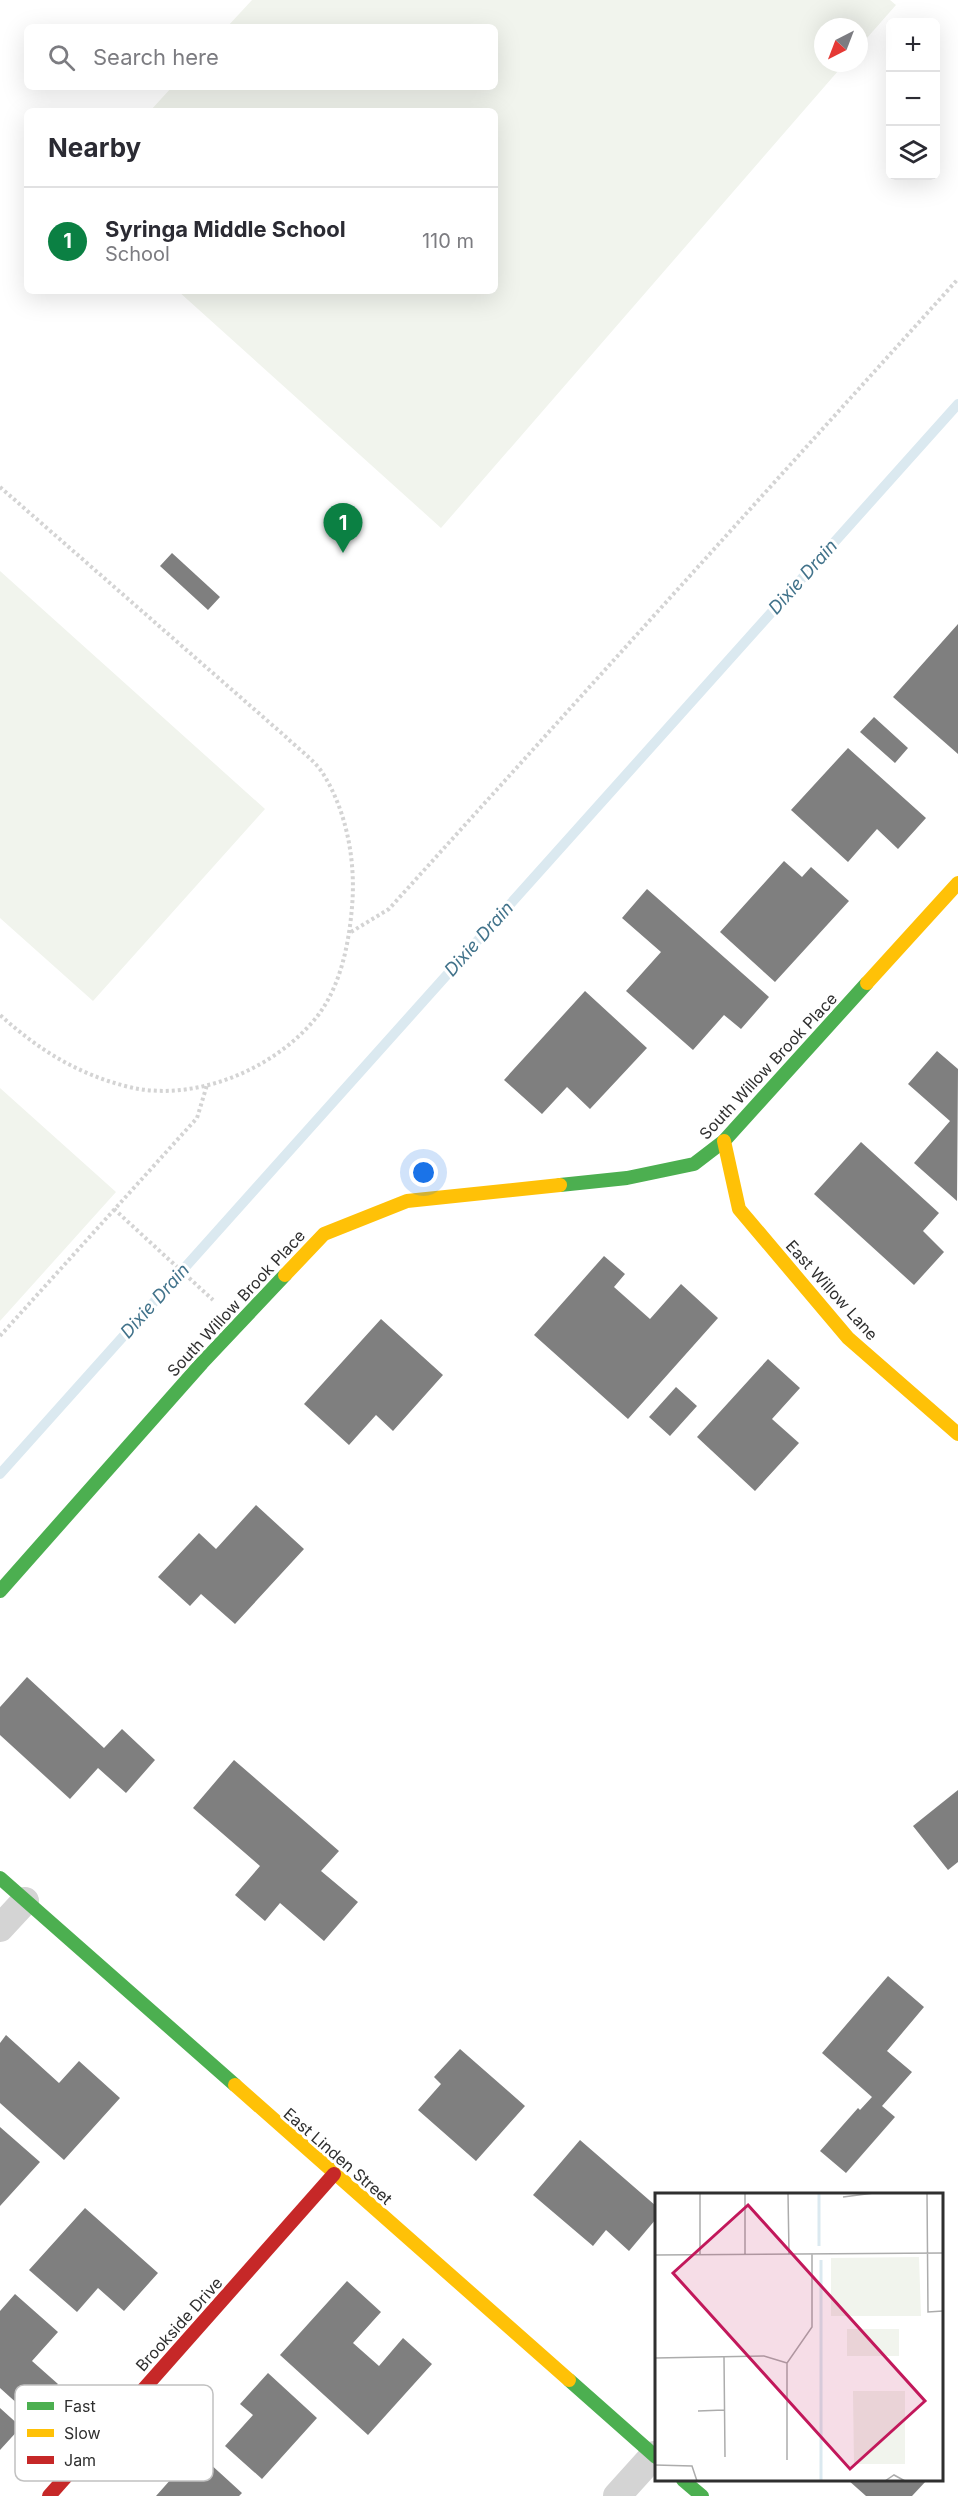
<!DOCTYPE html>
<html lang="en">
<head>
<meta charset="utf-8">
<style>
  :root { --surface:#fff; --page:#f2f2f3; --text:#2b2b33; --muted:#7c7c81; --line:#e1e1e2; --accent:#0b8043 }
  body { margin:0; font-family:Inter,sans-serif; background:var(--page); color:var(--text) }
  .controls { position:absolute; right:18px; top:18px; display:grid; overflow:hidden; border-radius:9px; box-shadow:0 6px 24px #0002 }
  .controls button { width:54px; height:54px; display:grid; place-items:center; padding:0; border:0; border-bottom:2px solid var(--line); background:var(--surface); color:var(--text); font:30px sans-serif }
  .compass { position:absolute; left:814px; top:18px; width:54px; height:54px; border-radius:50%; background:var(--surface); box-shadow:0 6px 24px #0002; rotate:222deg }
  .you { position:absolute; left:424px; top:1173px; width:21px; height:21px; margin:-15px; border:4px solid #fff; border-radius:50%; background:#1a73e8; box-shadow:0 0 0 9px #1a73e833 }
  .badge { display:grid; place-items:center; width:39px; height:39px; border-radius:50%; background:var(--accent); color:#fff; font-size:20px; font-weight:700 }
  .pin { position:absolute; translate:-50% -50px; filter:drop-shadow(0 2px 3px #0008) }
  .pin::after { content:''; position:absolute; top:32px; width:21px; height:18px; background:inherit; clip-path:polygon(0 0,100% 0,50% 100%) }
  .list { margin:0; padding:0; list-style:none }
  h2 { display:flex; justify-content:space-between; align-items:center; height:78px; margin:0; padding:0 24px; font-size:26px }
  h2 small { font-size:20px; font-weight:400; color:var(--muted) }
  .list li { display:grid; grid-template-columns:39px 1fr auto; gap:18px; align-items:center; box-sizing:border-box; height:108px; padding:0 24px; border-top:2px solid var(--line) }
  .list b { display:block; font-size:22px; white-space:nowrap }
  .list p { margin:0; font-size:20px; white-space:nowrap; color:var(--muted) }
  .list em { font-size:20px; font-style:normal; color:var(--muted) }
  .icon { flex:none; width:33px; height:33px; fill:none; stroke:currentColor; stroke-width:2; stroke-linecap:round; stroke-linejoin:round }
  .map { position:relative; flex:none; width:958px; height:2496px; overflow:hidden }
  .search { position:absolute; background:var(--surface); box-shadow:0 6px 24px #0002; left:24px; top:24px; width:474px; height:66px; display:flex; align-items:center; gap:15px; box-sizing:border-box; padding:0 21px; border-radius:9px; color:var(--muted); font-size:22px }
  .panel { position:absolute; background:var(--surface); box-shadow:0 6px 24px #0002; left:24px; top:108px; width:474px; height:186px; border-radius:9px }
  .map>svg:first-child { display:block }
  .green { fill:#f1f4ed }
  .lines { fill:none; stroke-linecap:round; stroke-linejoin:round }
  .stream { stroke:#dbe9f0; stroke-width:10 }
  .building { fill:#7f7f7f }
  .path { stroke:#d4d4d4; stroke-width:4; stroke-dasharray:3 3; stroke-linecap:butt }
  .street { stroke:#d4d4d4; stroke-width:28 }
  .fast { stroke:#4caf50; stroke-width:14 }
  .slow { stroke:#ffc107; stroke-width:14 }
  .jam { stroke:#c62828; stroke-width:14 }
  .labels { text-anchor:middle; stroke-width:6; stroke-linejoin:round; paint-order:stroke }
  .street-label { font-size:16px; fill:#2f2f2f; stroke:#fff }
  .water-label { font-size:18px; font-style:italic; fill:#42738b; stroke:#fff }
  .inset-river { fill:none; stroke:#dbe9f0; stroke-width:3 }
  .inset-road { fill:none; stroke:#acacac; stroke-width:1.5 }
  .view { fill:#c2185b; fill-opacity:0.15; stroke:#c2185b; stroke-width:3 }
  .inset-edge { fill:none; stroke:#2f2f2f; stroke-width:3 }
  .key { fill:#fff; stroke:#c1c1c1; stroke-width:1.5 }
  .key-label { font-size:16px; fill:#2f2f2f }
</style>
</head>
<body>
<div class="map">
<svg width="958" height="2496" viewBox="0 0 958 2496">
  <rect width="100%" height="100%" fill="#fff"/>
  <!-- green -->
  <path class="green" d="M252,0H890L896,5L859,47V27H823V63H845L441,528L178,291H495V111H150L172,87H495V27H227Z
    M0,571L265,809L93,1001L0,918Z
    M0,1088L116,1192L0,1321Z"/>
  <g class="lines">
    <!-- stream -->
    <path class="stream" d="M0,1474L958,404"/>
  </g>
  <!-- building -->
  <path class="building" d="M172,553L220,597L208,610L160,566Z
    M958,624V754L893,697Z
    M874,717L908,748L895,763L860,732Z
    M848,748L926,818L898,849L877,829L848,862L791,810Z
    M784,861L802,877L811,867L849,901L775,982L720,932Z
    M647,889L769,997L741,1029L724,1015L693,1050L626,991L661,952L622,918Z
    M585,991L647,1048L590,1109L567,1087L542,1114L504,1080Z
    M937,1051L958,1069L957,1201L914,1163L950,1121L908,1084Z
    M861,1142L939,1213L923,1231L944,1252L914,1285L814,1194Z
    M604,1256L625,1274L614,1287L650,1319L681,1284L718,1318L628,1419L534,1335Z
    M381,1319L443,1375L393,1431L376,1415L349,1445L304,1404Z
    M768,1359L800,1388L772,1419L799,1443L755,1491L697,1437Z
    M676,1387L697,1406L670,1436L649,1417Z
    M256,1505L304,1549L235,1624L201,1594L190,1606L158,1577L199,1533L216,1549Z
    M27,1677L104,1748L122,1729L155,1760L126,1793L98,1768L70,1799L0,1735V1707Z
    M234,1760L339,1851L321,1871L358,1902L324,1941L280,1903L265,1921L235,1895L260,1866L193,1808Z
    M958,1790V1862L948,1870L913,1826Z
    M888,1976L924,2007L887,2051L912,2072L882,2106L895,2117L846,2173L820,2151L858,2108L860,2110L872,2097L822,2053Z
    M6,2035L59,2083L79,2061L120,2098L64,2160L0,2103V2043Z
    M460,2049L525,2106L476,2161L418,2110L441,2084L434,2077Z
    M0,2127L40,2162L0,2206Z
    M580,2140L656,2206V2219L629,2251L606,2230L593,2246L533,2195Z
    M85,2208L158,2273L124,2311L98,2288L77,2312L29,2270Z
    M347,2281L381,2312L353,2343L379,2366L403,2338L432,2364L368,2435L280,2355Z
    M15,2294L58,2332L32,2361L58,2384L30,2415L0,2388V2311Z
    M268,2373L317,2418L262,2479L225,2446L253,2415L240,2404Z
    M0,2408L21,2427L0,2450Z
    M196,2451L242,2493L239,2496H156Z
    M848,2480H927L912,2496H866Z"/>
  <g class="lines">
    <!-- path -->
    <path class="path" d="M0,487L286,737C297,748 313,759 322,772C347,811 356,862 352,907C349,943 341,984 319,1014C278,1068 196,1103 129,1087C77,1074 39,1050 0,1015
      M351,932L389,909L958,279
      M114,1209L213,1300
      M0,1336L197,1118L207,1085"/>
    <!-- street -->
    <path class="street" d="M0,1928L25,1901
      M617,2496L654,2455"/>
    <!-- fast -->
    <path class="fast" d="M560,1185L627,1178L694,1164L724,1141L867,983
      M0,1591L202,1363L285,1275
      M0,1878L235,2085
      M569,2380L656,2457
      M683,2480L702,2496"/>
    <!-- slow -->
    <path class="slow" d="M867,983L958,883
      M724,1141L739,1209L848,1338L958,1434
      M285,1275L324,1234L407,1201L560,1185
      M235,2085L569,2380"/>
    <!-- jam -->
    <path class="jam" d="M49,2496L334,2174"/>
  </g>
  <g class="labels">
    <!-- street labels -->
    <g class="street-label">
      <text transform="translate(768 1066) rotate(-47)" y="6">South Willow Brook Place</text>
      <text transform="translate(832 1290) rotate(48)" y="6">East Willow Lane</text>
      <text transform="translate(236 1303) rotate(-47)" y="6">South Willow Brook Place</text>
      <text transform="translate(338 2156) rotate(41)" y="6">East Linden Street</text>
      <text transform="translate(179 2324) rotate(-48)" y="6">Brookside Drive</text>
    </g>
    <!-- water labels -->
    <g class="water-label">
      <text transform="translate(803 577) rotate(-48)" y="6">Dixie Drain</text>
      <text transform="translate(479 939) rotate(-48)" y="6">Dixie Drain</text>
      <text transform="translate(155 1301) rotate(-48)" y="6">Dixie Drain</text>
    </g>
  </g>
  <!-- overview -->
  <g transform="translate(655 2193)">
    <rect width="288" height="288" fill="#fff"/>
    <path d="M264,64L266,123H176V65ZM192,136H244V163H192ZM198,198H250V271H199Z" fill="#f1f4ed"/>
    <path class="inset-river" d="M164,0V53M166,67V288"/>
    <path class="inset-road" d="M45,0V62M90,0V61M133,0L134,61M272,0L273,119L288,118M188,4L219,0M0,62L288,60M69,164L70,264M0,165L109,163L132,170M43,218L69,217M132,267V170L157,134V61M0,272L37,273L42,288M230,288L239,282L250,288"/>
    <path class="view" d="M93,12L270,208L195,276L18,80Z"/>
    <rect width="288" height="288" class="inset-edge"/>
  </g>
  <!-- legend -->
  <rect x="15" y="2385" width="198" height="96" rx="9" class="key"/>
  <rect x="27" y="2402" width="27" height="8" fill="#4caf50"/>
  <rect x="27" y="2429" width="27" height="8" fill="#ffc107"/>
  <rect x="27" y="2456" width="27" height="8" fill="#c62828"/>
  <g class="key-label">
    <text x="64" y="2412">Fast</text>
    <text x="64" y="2439">Slow</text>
    <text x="64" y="2466">Jam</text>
  </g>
</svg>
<div class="controls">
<button>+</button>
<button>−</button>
<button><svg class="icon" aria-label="layers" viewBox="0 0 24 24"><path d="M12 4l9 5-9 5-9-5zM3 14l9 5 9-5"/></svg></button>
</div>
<svg class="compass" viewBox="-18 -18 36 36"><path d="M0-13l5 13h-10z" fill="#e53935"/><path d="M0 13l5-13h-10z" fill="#7c7c81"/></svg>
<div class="you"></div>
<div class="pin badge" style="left:343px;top:553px">1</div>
<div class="search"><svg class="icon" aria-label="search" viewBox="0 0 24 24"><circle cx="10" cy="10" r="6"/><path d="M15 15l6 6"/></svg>Search here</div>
<section class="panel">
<h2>Nearby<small></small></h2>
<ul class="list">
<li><span class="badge">1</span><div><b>Syringa Middle School</b><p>School</p></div><em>110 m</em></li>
</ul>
</section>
</div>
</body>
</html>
